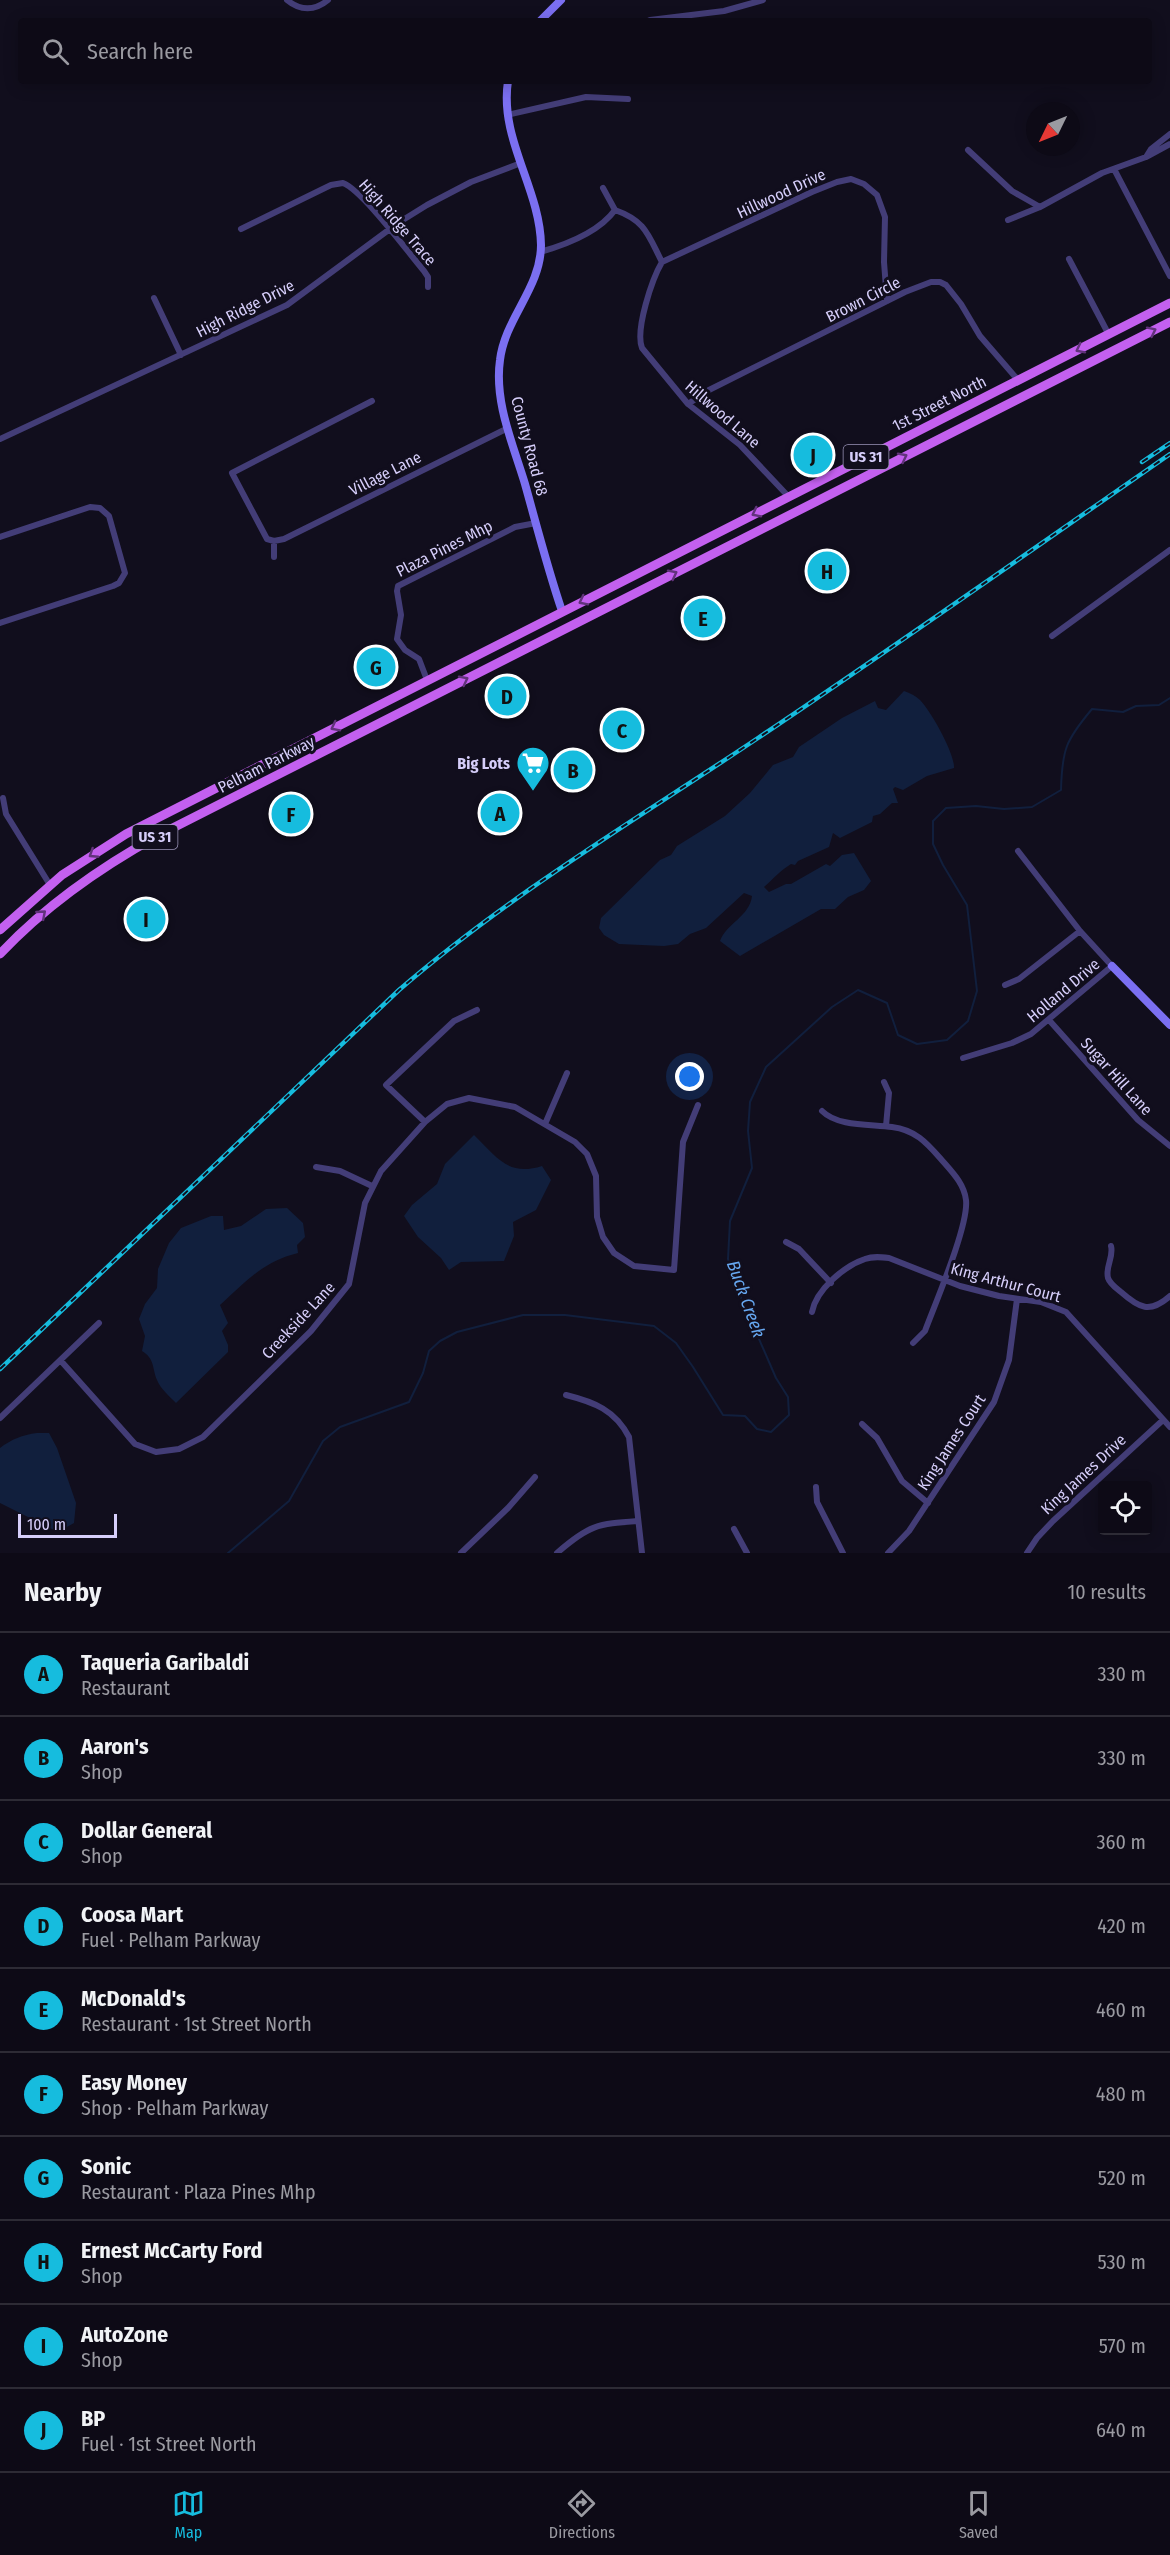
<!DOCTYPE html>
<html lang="en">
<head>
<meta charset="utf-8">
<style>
  :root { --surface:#0d0a16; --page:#1b1823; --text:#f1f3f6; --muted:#9a9aa1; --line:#2d2b35; --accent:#16bcde }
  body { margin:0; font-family:"Fira Sans Condensed",sans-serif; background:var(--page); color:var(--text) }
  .controls { position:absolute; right:18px; bottom:18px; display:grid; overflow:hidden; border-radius:6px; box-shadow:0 3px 15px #0003 }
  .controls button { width:54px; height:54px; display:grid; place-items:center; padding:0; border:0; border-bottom:2px solid var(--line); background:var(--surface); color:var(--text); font:30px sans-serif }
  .compass { position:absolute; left:1026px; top:102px; width:54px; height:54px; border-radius:50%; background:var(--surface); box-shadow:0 3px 15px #0003; rotate:227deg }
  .scale { position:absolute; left:18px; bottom:15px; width:99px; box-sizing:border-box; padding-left:6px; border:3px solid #d6cefa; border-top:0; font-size:16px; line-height:21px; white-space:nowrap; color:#d6cefa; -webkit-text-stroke:4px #110e1d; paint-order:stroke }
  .you { position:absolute; left:690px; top:1077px; width:21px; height:21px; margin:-15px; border:4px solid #fff; border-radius:50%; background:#1a73e8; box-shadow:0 0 0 9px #1a73e833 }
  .badge { display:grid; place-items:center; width:39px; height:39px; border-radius:50%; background:var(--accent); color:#111; font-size:20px; font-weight:700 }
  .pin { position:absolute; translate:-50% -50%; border:3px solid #fff; box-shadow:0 2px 6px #0006 }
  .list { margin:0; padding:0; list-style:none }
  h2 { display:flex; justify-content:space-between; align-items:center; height:78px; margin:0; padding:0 24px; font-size:26px }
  h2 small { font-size:20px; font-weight:400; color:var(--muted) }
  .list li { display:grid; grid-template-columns:39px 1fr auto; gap:18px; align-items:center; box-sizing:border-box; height:84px; padding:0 24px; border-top:2px solid var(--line) }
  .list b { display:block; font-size:22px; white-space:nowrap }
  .list p { margin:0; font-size:20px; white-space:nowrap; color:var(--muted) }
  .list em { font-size:20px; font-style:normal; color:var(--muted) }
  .icon { flex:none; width:33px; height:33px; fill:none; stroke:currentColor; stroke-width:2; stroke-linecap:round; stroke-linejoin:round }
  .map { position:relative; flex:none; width:1170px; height:1553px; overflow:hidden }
  .search { position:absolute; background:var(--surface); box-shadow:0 3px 15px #0003; left:18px; right:18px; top:18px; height:66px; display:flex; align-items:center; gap:15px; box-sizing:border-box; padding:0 21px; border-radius:6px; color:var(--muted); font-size:22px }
  .sheet { height:918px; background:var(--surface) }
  nav { display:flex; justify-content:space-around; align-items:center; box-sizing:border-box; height:84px; border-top:2px solid var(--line); background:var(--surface); font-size:16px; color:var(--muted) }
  nav a { display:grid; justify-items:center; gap:3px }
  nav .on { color:var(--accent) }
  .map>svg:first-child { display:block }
  .water { fill:#111f3d }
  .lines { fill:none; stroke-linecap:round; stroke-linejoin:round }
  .stream { stroke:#111f3d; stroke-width:2 }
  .street { stroke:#433d77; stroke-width:6 }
  .secondary { stroke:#7b6ff1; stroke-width:8 }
  .primary { stroke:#c360ef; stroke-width:9 }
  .rail-casing { stroke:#16bcde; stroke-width:4.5 }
  .rail { stroke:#110e1d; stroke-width:2; stroke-dasharray:7; stroke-linecap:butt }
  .oneway { stroke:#61337b }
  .labels { text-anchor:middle; stroke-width:6; stroke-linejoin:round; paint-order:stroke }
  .shield { fill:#110e1d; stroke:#9b94b8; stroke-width:1.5 }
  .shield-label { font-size:15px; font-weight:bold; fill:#d6cefa }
  .street-label { font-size:16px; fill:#d6cefa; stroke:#110e1d }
  .poi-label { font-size:16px; font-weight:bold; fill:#d6cefa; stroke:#110e1d; text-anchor:end }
  .water-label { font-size:18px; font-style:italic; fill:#66a7f0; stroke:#110e1d }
</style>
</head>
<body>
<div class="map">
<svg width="1170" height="1553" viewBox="0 0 1170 1553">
  <rect width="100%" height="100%" fill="#110e1d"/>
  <!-- water -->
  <path class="water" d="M904,691C910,693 916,696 920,700C931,711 955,754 954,768L927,776L903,790L895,787L893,789L898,803H892L880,814L873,816L872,822L840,838L833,833L829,847L798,861L795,865L791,864C781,870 773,879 764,887L769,892L786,884H791L826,864L830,866L842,855L854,853L871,881L864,890L848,897L835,909H821L740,956L720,941C726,924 750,916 752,896L744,893L706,928L690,934L678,944L664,946L619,944L604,935L599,928L601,918L660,860L671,855L677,846L725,816L750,793L773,765L793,757L799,747L842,718L875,701L878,708L886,710Z
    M474,1135C497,1157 508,1177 542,1166L551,1180L536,1210L513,1222L514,1236L504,1261L461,1262L449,1270L441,1258L418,1237L404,1216L412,1205L437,1184L445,1164Z
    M287,1208L303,1223L305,1237L297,1245L298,1253C262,1262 247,1281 220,1305L228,1323L222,1331L228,1345V1352L176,1403C170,1397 160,1388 157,1380C152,1368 155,1359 142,1351L145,1336L139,1319L145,1304L157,1288L158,1269L169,1243L181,1228L211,1216H223L224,1230L241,1226L266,1209Z
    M37,1433H49L57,1448L76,1503L74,1523L58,1532L0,1503V1448C12,1439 22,1435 37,1433Z"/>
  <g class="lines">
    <!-- stream -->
    <path class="stream" d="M228,1553L289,1501L323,1441L340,1427L409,1402L423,1373L429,1351L440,1341L457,1332L523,1315H565L654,1326L676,1343L693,1367L723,1415L745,1416L757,1429L771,1432L789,1415L788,1397L776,1378L736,1286L728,1259L730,1221L752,1168L748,1131L750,1102L766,1067L832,1007L858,990L887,1003L898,1035L917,1044L947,1040L968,1021L977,991L967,905L943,865L933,844V821L946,808L976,806L1004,809L1032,807L1061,790C1062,749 1066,740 1092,709L1123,712L1136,706L1159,705L1170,698"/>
    <!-- street -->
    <path class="street" d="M287,0C300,11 315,11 328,0
      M650,20L724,11L763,0
      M507,115L586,97L628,99
      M1170,134L1151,149L1146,157L1170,144
      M968,150L1012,191L1040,207
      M1114,169L1170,276
      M603,188L615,210
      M615,210C646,221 648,235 662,262
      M1008,220L1040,207L1102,173L1146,157
      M241,229L331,185L343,183C362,190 408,252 424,271L428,277V287
      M540,252C565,245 599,232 615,210
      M1069,259L1109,335
      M662,262L812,192L837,182L851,179L864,184L877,195L885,217L884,262L887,301
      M662,262C652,279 635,330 642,348L688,404L740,445L788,496
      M154,298L181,355
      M372,401L232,473L267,539L274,541L284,539L508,428
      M688,404L709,390L905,292L931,282H940L946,285L961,304L980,336L1018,380
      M0,439L287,305L398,223L427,205L471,182L521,163
      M0,537L90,507L100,508L109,516L125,573L119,583L113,586L0,623
      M274,541V557
      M1052,636L1170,550
      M427,680L419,659L405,650L397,639L401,615L397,591L398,586L515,527L536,523
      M3,798L6,814L50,885
      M1005,985L1019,979L1080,931
      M1049,1020L1138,1120L1170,1146
      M963,1058L1012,1043L1031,1034L1112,966L1080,931L1018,851
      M884,1082L889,1093L886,1126
      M822,1111C838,1127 871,1124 892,1127C915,1130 926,1142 940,1158C951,1171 964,1183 966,1200C969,1225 935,1304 925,1331L913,1343
      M425,1122L386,1085L454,1021L477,1010
      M545,1124L567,1073
      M316,1167L340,1171L372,1186
      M786,1242L799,1249L831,1283
      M1111,1246C1114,1257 1105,1267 1108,1278C1110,1284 1116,1288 1121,1292C1139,1308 1150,1314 1170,1296
      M812,1312C816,1290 844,1266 865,1259C873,1256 881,1257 889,1258L960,1286L999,1296L1041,1302L1066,1312L1170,1427
      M61,1361L135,1444L156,1452L179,1449L203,1437L311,1331L349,1284L365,1203L381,1171L425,1122L447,1104L469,1098L515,1107L575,1142L587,1154L596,1176L597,1217L603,1237L614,1253L634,1266L674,1270L683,1142L698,1105
      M566,1395C594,1402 615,1410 629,1437L642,1553
      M0,1418L99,1323
      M862,1424L877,1438L902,1481L928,1503
      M816,1487L817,1502L843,1553
      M734,1529L747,1553
      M461,1553L508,1508L535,1477
      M557,1553C589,1525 597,1524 638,1521
      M888,1553L909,1531L994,1402L1009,1360L1017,1299
      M1027,1553L1037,1538L1053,1521L1163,1420"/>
    <!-- secondary -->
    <path class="secondary" d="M540,21L561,0
      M508,81C499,139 540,188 541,245C541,288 505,318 500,360C494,402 513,444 525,484C537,527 548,570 562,611
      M1112,966L1170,1025"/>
    <!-- primary -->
    <path class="primary" d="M0,930L62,875L126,834L1170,303
      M0,954C46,905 101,867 159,835L1170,322"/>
    <!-- rail casing -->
    <g class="rail-casing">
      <path id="rail" d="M1142,462L1170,443
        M0,1369L399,990C510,894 637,819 758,738C897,645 1033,549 1170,454"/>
    </g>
    <!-- rail -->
    <use href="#rail" class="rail"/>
  </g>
  <!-- one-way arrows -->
  <defs><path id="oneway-chevron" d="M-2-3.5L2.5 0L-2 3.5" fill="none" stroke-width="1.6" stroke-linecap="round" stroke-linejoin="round" transform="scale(1.5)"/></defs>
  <g class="oneway">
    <use href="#oneway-chevron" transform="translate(1152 331) rotate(-26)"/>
    <use href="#oneway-chevron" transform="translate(1080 349) rotate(153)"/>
    <use href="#oneway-chevron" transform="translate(903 457) rotate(-27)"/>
    <use href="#oneway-chevron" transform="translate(756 513) rotate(153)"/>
    <use href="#oneway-chevron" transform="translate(673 574) rotate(-27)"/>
    <use href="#oneway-chevron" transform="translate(583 601) rotate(153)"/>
    <use href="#oneway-chevron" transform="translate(464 680) rotate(-27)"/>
    <use href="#oneway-chevron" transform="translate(335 727) rotate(153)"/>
    <use href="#oneway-chevron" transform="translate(93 854) rotate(147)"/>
    <use href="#oneway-chevron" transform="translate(42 914) rotate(-41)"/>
  </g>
  <!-- icons -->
  <defs>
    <g id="supermarket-pin" transform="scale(1.725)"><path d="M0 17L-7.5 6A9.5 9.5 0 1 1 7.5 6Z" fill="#16bcde" stroke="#110e1d"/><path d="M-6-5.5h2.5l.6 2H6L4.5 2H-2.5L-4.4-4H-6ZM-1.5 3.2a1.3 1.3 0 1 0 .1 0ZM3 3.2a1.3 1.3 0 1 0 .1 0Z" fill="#fff"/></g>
  </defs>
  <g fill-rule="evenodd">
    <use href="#supermarket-pin" x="533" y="763"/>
  </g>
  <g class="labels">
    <!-- shield labels -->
    <g class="shield">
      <rect x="843.5" y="445" width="45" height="24" rx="4.5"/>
      <rect x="132.5" y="825" width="45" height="24" rx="4.5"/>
    </g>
    <g class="shield-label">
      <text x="866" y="462">US 31</text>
      <text x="155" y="842">US 31</text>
    </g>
    <!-- street labels -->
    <g class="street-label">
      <text transform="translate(781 193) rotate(-25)" y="6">Hillwood Drive</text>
      <text transform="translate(398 222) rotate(49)" y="6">High Ridge Trace</text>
      <text transform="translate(863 299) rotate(-27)" y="6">Brown Circle</text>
      <text transform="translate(245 308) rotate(-27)" y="6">High Ridge Drive</text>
      <text transform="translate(939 403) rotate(-27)" y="6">1st Street North</text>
      <text transform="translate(723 414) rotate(41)" y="6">Hillwood Lane</text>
      <text transform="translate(530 446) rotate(75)" y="6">County Road 68</text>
      <text transform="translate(385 473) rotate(-27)" y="6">Village Lane</text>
      <text transform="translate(444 548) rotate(-27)" y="6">Plaza Pines Mhp</text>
      <text transform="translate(266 764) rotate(-27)" y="6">Pelham Parkway</text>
      <text transform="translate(1063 990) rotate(-40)" y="6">Holland Drive</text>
      <text transform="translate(1117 1076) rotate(48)" y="6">Sugar Hill Lane</text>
      <text transform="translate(1006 1282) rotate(15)" y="6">King Arthur Court</text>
      <text transform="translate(298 1320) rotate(-47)" y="6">Creekside Lane</text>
      <text transform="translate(951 1442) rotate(-57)" y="6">King James Court</text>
      <text transform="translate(1083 1474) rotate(-43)" y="6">King James Drive</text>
    </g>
    <!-- poi labels -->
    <g class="poi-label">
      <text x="510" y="769">Big Lots</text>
    </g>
    <!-- water labels -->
    <g class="water-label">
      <text transform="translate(746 1299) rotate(70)" y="6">Buck Creek</text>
    </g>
  </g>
</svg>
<div class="controls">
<button><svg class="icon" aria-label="locate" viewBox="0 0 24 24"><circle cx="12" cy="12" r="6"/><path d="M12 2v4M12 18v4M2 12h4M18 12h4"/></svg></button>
</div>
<svg class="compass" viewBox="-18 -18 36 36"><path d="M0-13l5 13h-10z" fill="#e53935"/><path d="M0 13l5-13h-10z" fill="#9a9aa1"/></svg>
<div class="scale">100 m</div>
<div class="you"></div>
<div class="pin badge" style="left:500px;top:813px">A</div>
<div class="pin badge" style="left:573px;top:770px">B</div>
<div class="pin badge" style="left:622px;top:730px">C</div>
<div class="pin badge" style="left:507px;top:696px">D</div>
<div class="pin badge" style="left:703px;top:618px">E</div>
<div class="pin badge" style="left:291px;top:814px">F</div>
<div class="pin badge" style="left:376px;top:667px">G</div>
<div class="pin badge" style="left:827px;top:571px">H</div>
<div class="pin badge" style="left:146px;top:919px">I</div>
<div class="pin badge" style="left:813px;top:455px">J</div>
<div class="search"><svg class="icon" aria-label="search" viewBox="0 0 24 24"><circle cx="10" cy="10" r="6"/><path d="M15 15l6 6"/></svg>Search here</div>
</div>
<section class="sheet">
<h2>Nearby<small>10 results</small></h2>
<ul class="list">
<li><span class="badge">A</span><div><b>Taqueria Garibaldi</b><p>Restaurant</p></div><em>330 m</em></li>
<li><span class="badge">B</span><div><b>Aaron's</b><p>Shop</p></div><em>330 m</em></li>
<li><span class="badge">C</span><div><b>Dollar General</b><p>Shop</p></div><em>360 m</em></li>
<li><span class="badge">D</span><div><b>Coosa Mart</b><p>Fuel · Pelham Parkway</p></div><em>420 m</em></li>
<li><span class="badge">E</span><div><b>McDonald's</b><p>Restaurant · 1st Street North</p></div><em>460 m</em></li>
<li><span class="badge">F</span><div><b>Easy Money</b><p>Shop · Pelham Parkway</p></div><em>480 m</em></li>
<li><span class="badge">G</span><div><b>Sonic</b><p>Restaurant · Plaza Pines Mhp</p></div><em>520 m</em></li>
<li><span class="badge">H</span><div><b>Ernest McCarty Ford</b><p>Shop</p></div><em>530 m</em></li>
<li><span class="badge">I</span><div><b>AutoZone</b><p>Shop</p></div><em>570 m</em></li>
<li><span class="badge">J</span><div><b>BP</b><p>Fuel · 1st Street North</p></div><em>640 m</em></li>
</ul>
</section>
<nav>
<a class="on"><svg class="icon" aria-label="map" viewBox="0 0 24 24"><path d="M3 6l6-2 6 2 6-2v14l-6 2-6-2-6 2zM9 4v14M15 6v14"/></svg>Map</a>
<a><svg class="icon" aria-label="directions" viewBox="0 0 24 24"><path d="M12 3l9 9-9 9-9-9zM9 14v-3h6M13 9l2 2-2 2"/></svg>Directions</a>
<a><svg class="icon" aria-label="saved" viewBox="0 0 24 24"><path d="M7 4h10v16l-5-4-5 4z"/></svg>Saved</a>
</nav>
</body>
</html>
